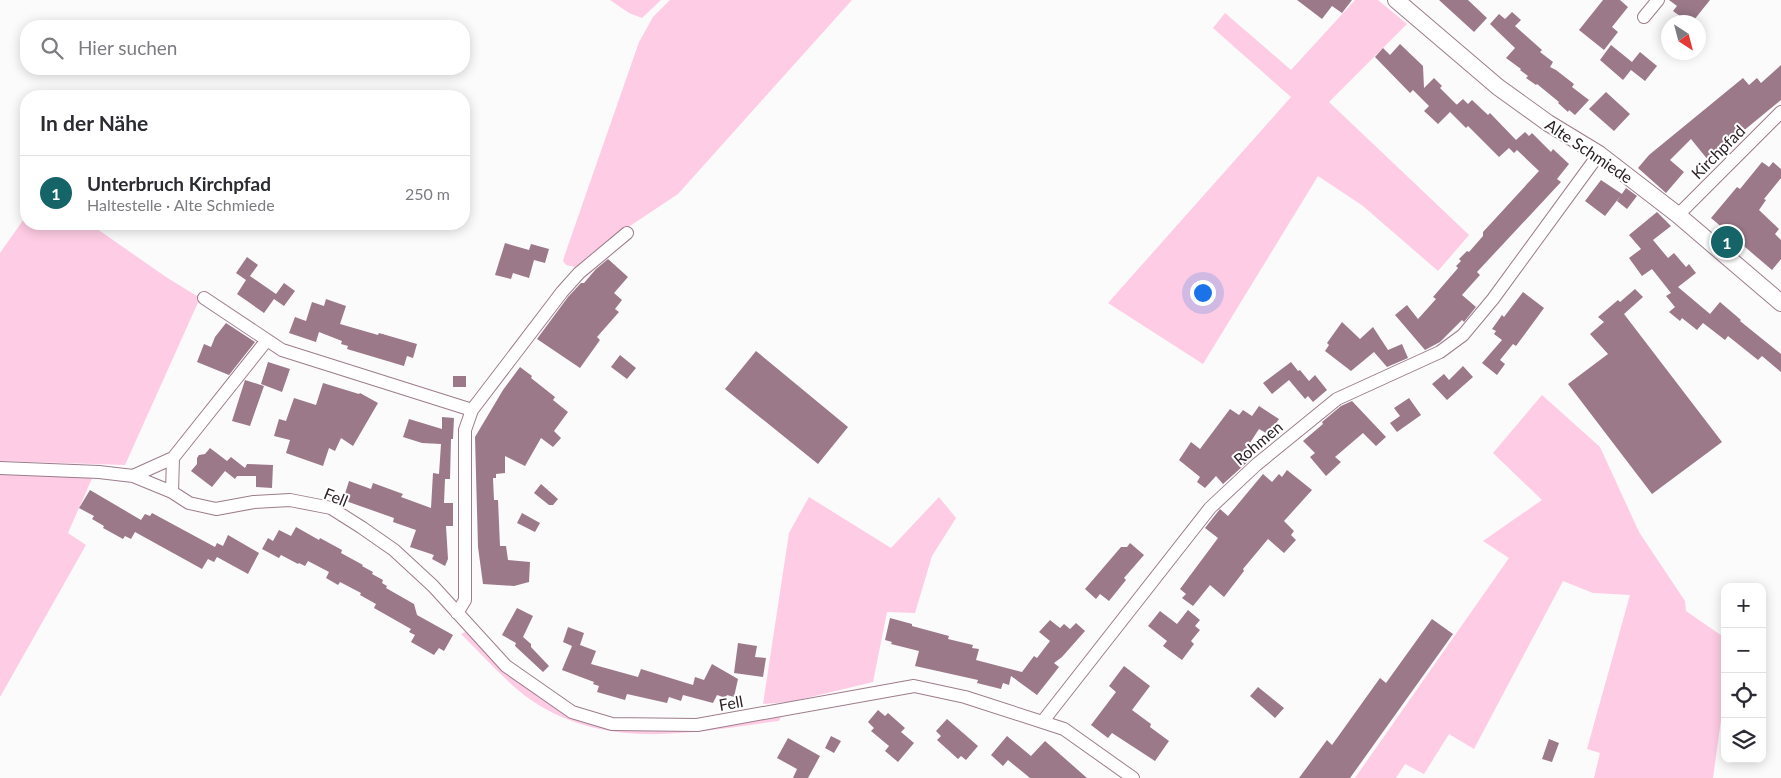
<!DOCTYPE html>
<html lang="de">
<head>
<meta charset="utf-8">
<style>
  :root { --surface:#fff; --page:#f2f2f3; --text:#2b2b33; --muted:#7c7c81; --line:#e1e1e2; --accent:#156467 }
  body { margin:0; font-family:Lato,sans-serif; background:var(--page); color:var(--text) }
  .controls { position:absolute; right:15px; bottom:15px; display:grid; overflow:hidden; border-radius:10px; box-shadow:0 2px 12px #0003 }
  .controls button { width:45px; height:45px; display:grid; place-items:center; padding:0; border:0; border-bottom:1px solid var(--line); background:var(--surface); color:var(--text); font:25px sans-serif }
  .compass { position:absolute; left:1661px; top:15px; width:45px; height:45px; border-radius:50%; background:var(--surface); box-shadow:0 2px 12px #0003; rotate:144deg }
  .you { position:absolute; left:1202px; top:292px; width:18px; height:18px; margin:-12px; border:4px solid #fff; border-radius:50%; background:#1a73e8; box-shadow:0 0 0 8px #1a73e833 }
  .badge { display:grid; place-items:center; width:32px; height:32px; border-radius:50%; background:var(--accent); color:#fff; font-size:16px; font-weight:700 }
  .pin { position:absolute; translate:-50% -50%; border:2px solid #fff; box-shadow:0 1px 5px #0006 }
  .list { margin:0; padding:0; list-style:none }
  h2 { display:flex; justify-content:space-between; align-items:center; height:65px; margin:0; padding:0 20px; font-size:21px }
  h2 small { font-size:16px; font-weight:400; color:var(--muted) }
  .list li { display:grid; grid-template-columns:32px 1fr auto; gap:15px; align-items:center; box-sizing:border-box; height:75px; padding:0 20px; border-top:1px solid var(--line) }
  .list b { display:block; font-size:19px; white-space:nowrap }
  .list p { margin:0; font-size:16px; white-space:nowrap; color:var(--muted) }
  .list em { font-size:16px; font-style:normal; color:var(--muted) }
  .icon { flex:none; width:28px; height:28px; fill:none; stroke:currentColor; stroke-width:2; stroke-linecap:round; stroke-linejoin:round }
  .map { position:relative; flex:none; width:1781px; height:778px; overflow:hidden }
  .search { position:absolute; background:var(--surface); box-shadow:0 2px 12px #0003; left:20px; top:20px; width:450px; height:55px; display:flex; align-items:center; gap:12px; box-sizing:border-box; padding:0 18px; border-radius:20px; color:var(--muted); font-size:19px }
  .panel { position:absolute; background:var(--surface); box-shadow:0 2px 12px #0003; left:20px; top:90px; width:450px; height:140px; border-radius:20px }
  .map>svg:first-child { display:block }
  .green { fill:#fecce4 }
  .building { fill:#9b7989 }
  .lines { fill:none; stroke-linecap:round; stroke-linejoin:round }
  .minor-casing { stroke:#9d7c8c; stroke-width:14 }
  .tertiary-casing { stroke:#9d7c8c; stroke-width:18 }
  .minor { stroke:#fff; stroke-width:12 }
  .tertiary { stroke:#fff; stroke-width:16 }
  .labels { text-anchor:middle; stroke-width:4; stroke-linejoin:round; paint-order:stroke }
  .street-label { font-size:16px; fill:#2d2026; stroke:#fff }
</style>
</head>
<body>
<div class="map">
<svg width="1781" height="778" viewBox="0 0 1781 778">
  <rect width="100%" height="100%" fill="#fbfbfb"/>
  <!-- green -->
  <path class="green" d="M610,0H661L642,18L629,13Z
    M670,0H852L678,194L606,242L575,267L566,265L563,261L564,257L639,42L653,17Z
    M1355,0H1378L1407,24L1329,102L1469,235L1438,271L1363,206L1318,176L1203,364L1108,303L1291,97L1213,28L1225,13L1291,70Z
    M26,216V224H90L166,277L200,298L125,465L0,461V253Z
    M1542,395L1600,447L1639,532L1685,601L1686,611L1725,638V691L1713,778H1594L1600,753L1587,749L1630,595L1593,593L1563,581L1474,749L1449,734L1424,774L1405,764L1396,778H1355L1509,558L1483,541L1542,500L1493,453Z
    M0,471L93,476L68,533L86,545L0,697Z
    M809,497L891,548L939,497L956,518L932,556L915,613L887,612L873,682L790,702L763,704L789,533Z
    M465,632L469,633L550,700L630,727L782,715L779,721C694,732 608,752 531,700C505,682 484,656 461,634Z"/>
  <!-- building -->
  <path class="building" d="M1297,0H1352L1342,13L1332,6L1322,19Z
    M1439,0H1468L1487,18L1474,32Z
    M1603,0H1620L1628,7L1612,27L1618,32L1604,50L1579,30Z
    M1669,0H1710L1694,20L1691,18L1688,22L1673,11L1677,6Z
    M1512,12L1521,20L1515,26L1542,50L1540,52L1553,62L1550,67L1556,70L1574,84L1572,87L1589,100L1575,115L1569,110L1568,112L1558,103L1559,102L1537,84L1536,85L1526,78L1528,76L1520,70L1521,69L1506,58L1515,48L1490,24L1499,14L1505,19Z
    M1400,44L1423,66L1424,88L1434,78L1442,86L1440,88L1457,105L1452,109L1463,99L1468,104L1472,100L1488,115L1490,113L1516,140L1525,132L1529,136L1532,133L1551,152L1553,149L1569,164L1557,179L1561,182L1477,272L1480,275L1462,295L1476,307L1464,322L1462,320L1440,342L1425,350L1395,315L1407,305L1418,319L1436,299L1433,297L1458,268L1456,266L1461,261L1459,259L1467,251L1469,252L1483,236V232L1539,171L1517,150L1514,153L1509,148L1499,157L1468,126L1466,128L1450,112L1438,124L1424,111L1429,106L1413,90L1410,93L1375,57L1383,48L1390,55Z
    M1611,45L1632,62L1640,52L1657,66L1645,81L1631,70L1623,80L1600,60Z
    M1781,65V100L1708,160L1691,139L1670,160L1684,172L1666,193L1638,168L1649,155L1743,78L1749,85L1757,78L1761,83Z
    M1606,92L1630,114L1614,131L1589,109Z
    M1762,162L1769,167L1773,162L1781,169V178L1764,199L1766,200L1759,210L1779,229L1775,234L1781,240V259L1772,270L1711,218L1737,187L1740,189Z
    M1601,180L1622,194L1605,216L1585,201Z
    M1626,188L1637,196L1627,209L1617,201Z
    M1657,212L1671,226L1653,240L1668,258L1674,253L1686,267L1689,264L1696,273L1678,287L1710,314L1720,302L1741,320L1740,321L1781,354V372L1762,356L1758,360L1728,336L1725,340L1703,323L1697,330L1682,318L1680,321L1669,312L1675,307L1666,296L1671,293L1652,269L1642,276L1629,258L1641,249L1629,235Z
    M505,243L529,250L531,244L549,249L545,263L534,260L529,278L513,273L511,279L495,275Z
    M247,257L258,265L250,276L276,294L284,283L295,291L284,306L274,299L264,313L237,294L246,280L236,273Z
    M608,259L628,277L614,293L622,300L615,309L619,312L597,337L600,340L580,368L537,339L568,297L581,283H584L596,269Z
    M1635,289L1643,297L1624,314L1722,442L1652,494L1568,384L1608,354L1590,334L1604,322L1598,317L1618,300L1620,302Z
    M1523,292L1544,308L1516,346L1513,344L1500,360L1505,364L1497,375L1482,363L1502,340L1494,334L1496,331L1492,329L1502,315L1504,317Z
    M326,299L346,306L340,324L378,335L379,333L417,344L413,358L407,356L404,366L347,349L348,346L341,344L342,341L319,332L316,342L289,333L295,317L306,321L312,302L324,306Z
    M1342,322L1360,339L1373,327L1388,350L1402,344L1408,358L1387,367L1374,352L1351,371L1325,351L1329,345L1327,343Z
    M226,323L255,342L229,375L197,362L204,344L211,347L215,337Z
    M756,351L848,427L818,464L725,389Z
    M620,355L636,368L627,379L611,367Z
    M268,362L290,369L282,392L261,384Z
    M1291,362L1298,371L1300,370L1309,381L1315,375L1327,390L1313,402L1308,396L1305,399L1289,380L1272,394L1263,383Z
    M1463,366L1473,377L1447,400L1432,384L1444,374L1449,380Z
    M520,367L532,376L531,378L555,397L553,400L568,412L554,431L561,438L553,447L541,438L525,466L505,456V473L496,474V478H493L494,500H498L500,546H506L508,560L530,562L529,582L514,586L483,584L478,547L475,437L503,390Z
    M453,376H466V387H453Z
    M245,380L264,386L250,426L232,421Z
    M323,383L359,394L360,393L378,403L353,446L341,438L335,451L329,448L323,466L286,453L290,440L274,436L279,419L286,421L294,398L316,405Z
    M1409,398L1421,415L1397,432L1390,423L1400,416L1394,408Z
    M1352,401L1386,437L1376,446L1363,433L1335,457L1341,462L1326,476L1310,457L1315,453L1303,441L1323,424L1322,422L1341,406Z
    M1259,406L1279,419L1272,429L1270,428L1266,433L1259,429L1246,449L1253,457L1223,484L1216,476L1205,488L1197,482L1200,477L1179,460L1191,442L1200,449L1230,409L1239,415L1243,410L1252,416Z
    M442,417L454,418L453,439H451L450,479H445L444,503H453V526H446L448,559L445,566L432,559L434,555L410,547L416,530L393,522L394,518L343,500L349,481L371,489L373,483L403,494L401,497L431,508L433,473L439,474L441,444L422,443L403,437L409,419L442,429Z
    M210,448L227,461L231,457L245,468L247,464L273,465L272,488L256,487V476H237L235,479L225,471L212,487L191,471L197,464V458L199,455L205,454Z
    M1287,470L1312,490L1284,521L1294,531L1291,535L1296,540L1284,553L1268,539L1243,569L1244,571L1224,597L1210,585L1193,606L1182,598L1186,594L1180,589L1218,538L1205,528L1220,509L1228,516L1263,474L1272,482L1279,474L1282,477Z
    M541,484L558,499L553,505H549L534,493Z
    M90,490L141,520L145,514L150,516L152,513L215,547L217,543L223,546L228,535L259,553L248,574L217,557L214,562L208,559L202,569L135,532L131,539L125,536L123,539L103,528L104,526L92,519L94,516L79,508Z
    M522,513L540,523L535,532L517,523Z
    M296,527L319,540L320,538L342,550L341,553L363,565L362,566L373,572L372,574L383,580L382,583L387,586L386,588L414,604L417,615L453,635L444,651L439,648L434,655L411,642L415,635L409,632L411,629L374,608L376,604L360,595L361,593L340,582L338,585L326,578L329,572L308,561L305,566L299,563L298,564L281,555L279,558L262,549L268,538L273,541L279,530L291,536Z
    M1130,543L1144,555L1124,578L1126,580L1109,601L1100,594L1096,599L1085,589L1121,547H1127Z
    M517,608L533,616L523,637L531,644V647L549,666L543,672L515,646L516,643L502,635Z
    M1188,610L1200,620L1195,626L1200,630L1191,641L1194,644L1182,660L1163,646L1167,641L1148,626L1160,611L1177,624Z
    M890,618L912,624V626L949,636L948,639L973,645L972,648L979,649L976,660L1022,672L1034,656L1037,658L1050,641L1039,632L1050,620L1060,628L1064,624L1070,629L1076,623L1085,631L1062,657L1054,663L1059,667L1037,695L1011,676L1009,685L1003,683L1001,689L977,683L978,680L915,666L919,651L891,644L892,642L885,640Z
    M1432,619L1453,634L1350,778H1299L1327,740L1332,745L1380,678L1386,683Z
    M568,627L584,633L580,645L596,651L591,664L638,677L641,669L693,685L695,677L704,680L712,664L738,679L734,697L727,695L726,698L717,695L713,703L683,695L681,701L669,697L667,703L627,694L625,700L597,692L599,686L593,684L594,682L562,670L572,646L563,642Z
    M738,643L757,646L755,657L766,658L763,677L734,673Z
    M1124,666L1150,686L1132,710L1151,724L1150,727L1169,741L1155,761L1112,733L1108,738L1091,725L1116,692L1109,686Z
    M1258,687L1284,708L1275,718L1250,696Z
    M878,710L885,716L888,713L905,728L901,732L914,743L898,762L885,751L889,746L871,731L874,728L868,722Z
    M947,719L978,746L966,760L961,756L958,759L937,740L941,736L936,731Z
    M831,736L841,741L834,753L825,748Z
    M1007,736L1031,756L1045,741L1087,778H1030L1008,760L1003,766L991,755Z
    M788,738L820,756L808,778H793L797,769L777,758Z
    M1549,739L1559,743L1552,762L1542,759Z"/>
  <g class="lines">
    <!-- minor casing -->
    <g class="minor-casing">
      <path id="minor" d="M1644,17L1658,0
        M1678,215L1781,112
        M204,298L267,340
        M472,410L562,292L579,273L627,233
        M0,468L99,472L133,476L172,492L189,503L216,509L254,502L290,500L331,508L361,527L394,550L433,586L506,666L572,712L612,724L697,725L914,686L965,697L1064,729L1133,778
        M133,476L173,458L267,340L282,350L472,410L465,430V600L457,613
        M172,492L173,458
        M1043,721L1210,508L1256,465L1337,399L1440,352L1463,335L1493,299L1599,154"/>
    </g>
    <!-- tertiary casing -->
    <g class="tertiary-casing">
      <path id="tertiary" d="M1396,0L1498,87L1548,123L1599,154L1678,215L1781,303"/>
    </g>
    <!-- minor -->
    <use href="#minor" class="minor"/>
    <!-- tertiary -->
    <use href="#tertiary" class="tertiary"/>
  </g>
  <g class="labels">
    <!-- street labels -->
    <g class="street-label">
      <text transform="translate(1589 151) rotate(34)" y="6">Alte Schmiede</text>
      <text transform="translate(1718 152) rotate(-45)" y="6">Kirchpfad</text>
      <text transform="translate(1258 443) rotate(-40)" y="6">Rohmen</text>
      <text transform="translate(336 497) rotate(22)" y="6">Fell</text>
      <text transform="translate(731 703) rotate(-10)" y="6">Fell</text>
    </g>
  </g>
</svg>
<div class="controls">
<button>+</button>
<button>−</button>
<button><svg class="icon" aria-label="locate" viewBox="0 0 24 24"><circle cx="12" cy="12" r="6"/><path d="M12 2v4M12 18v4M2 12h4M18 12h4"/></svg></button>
<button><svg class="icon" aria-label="layers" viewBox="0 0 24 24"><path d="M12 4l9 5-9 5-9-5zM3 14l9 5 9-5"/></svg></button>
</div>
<svg class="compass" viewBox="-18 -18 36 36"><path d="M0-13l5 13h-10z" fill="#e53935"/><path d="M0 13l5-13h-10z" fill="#7c7c81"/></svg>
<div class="you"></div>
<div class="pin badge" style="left:1727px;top:242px">1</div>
<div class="search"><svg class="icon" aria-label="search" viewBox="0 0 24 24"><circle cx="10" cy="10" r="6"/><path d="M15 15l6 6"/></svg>Hier suchen</div>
<section class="panel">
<h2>In der Nähe<small></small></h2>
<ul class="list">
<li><span class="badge">1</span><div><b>Unterbruch Kirchpfad</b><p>Haltestelle · Alte Schmiede</p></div><em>250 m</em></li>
</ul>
</section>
</div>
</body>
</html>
